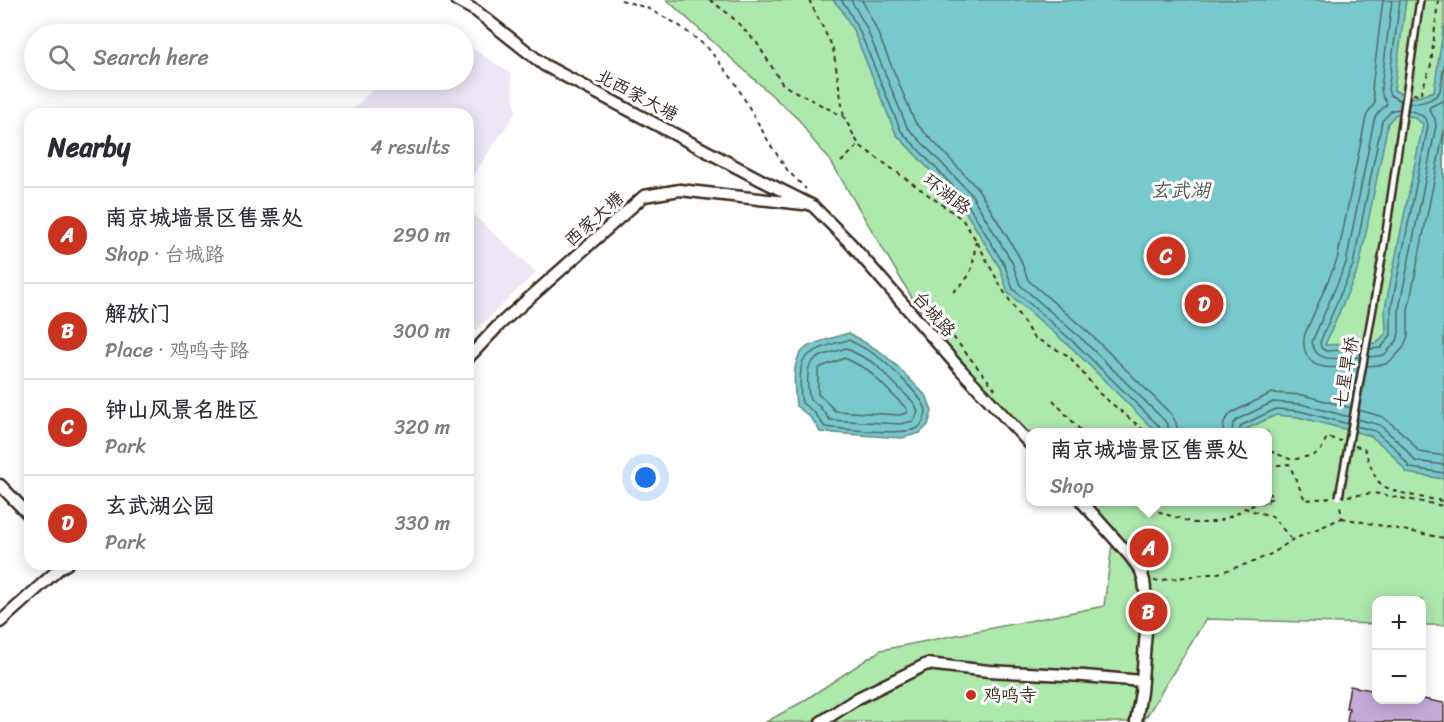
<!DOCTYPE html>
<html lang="en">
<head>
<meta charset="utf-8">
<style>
  :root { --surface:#fff; --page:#f2f2f3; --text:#2b2b33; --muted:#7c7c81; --line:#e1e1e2; --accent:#c8321e }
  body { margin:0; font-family:Sriracha,"LXGW WenKai TC",sans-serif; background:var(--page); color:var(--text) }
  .controls { position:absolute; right:18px; bottom:18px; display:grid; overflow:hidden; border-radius:12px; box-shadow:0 3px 15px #0003 }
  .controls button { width:54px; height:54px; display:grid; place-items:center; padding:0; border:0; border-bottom:2px solid var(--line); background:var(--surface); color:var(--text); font:30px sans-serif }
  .you { position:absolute; left:646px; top:478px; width:21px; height:21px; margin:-15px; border:4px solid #fff; border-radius:50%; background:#1a73e8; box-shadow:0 0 0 9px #1a73e833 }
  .badge { display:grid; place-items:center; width:39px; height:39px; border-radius:50%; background:var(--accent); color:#fff; font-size:20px; font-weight:700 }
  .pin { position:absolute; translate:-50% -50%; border:3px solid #fff; box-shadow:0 2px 6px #0006 }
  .popup { position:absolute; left:1026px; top:428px; width:246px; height:78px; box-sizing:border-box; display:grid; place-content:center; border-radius:12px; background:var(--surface); filter:drop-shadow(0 2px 4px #0005); font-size:20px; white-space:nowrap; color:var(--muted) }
  .popup b { font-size:22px; color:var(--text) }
  .popup::after { content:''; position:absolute; left:50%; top:100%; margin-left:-12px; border:12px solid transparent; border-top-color:var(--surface) }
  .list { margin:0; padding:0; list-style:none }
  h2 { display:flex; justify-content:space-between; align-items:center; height:78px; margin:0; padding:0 24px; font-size:26px }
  h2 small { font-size:20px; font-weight:400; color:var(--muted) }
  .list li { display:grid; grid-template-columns:39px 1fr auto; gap:18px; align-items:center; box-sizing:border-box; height:96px; padding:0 24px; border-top:2px solid var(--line) }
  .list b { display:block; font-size:22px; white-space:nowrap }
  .list p { margin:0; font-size:20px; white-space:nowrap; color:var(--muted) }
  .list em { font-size:20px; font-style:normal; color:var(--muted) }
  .icon { flex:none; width:33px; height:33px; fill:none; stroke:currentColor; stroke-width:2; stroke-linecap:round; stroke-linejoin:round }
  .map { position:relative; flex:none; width:1444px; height:722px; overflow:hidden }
  .search { position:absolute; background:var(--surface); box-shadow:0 3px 15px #0003; left:24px; top:24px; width:450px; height:66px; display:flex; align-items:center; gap:15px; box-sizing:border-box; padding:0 21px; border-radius:33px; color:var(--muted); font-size:22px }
  .panel { position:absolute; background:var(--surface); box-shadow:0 3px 15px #0003; left:24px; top:108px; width:450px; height:462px; border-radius:18px }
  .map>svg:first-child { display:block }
  .built { fill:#ede6f4 }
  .green { fill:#ade8ad; stroke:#748966; stroke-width:1.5 }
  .water { fill:#77c9cd; stroke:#5f8987; stroke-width:1.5; fill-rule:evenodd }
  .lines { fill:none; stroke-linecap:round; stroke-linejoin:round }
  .shore { stroke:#536a64; stroke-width:1.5 }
  .building { fill:#c3aad9; stroke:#3b2a1e; stroke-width:1.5 }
  .service-casing { stroke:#3b2a1e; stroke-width:10 }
  .minor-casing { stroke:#3b2a1e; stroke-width:15 }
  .path { stroke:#3b2a1e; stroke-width:2; stroke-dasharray:4.5 4.5; stroke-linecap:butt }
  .service { stroke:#fff; stroke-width:5 }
  .minor { stroke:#fff; stroke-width:10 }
  .service-bridge-casing { stroke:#3b2a1e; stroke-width:10; stroke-linecap:butt }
  .service-bridge { stroke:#fff; stroke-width:5 }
  .poi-dot { fill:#c8321e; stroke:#fff; stroke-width:2 }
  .labels { text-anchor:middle; stroke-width:6; stroke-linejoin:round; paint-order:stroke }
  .street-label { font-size:18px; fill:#3b2a1e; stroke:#fff }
  .poi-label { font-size:18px; fill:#3b2a1e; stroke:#fff; text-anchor:start }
  .water-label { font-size:20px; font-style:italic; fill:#4d5a53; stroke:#fff }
</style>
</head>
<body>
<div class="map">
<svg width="1444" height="722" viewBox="0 0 1444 722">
  <rect width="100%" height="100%" fill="#fff"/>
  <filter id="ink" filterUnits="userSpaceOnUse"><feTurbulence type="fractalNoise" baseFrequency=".0167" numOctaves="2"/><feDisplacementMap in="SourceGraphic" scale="12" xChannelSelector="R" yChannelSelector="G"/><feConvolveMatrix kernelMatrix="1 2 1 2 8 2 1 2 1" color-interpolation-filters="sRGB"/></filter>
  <g filter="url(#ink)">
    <!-- built -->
    <path class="built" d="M464,43L510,73L516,112L468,183V114H348L382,80H464Z
      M468,210L536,272L468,338Z"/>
    <!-- green -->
    <path class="green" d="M667,0H1444V625H1422V600H1376V624L1206,619L1143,722H766L802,702L881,650L1104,606L1113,537L1079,502H1268V432H1030V450L958,375L830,160L812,139L799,120Z"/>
    <!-- water -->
    <path class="water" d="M833,0H1406L1394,90C1412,101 1416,98 1434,91L1444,24V479L1407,473L1392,454L1371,436L1298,417L1276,415L1240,432H1158L1148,424L1074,350L1008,293L1000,268L959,201L896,134L854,32L841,9ZM1396,114L1413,117L1423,124L1385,308L1386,333L1377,343L1325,345L1359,267L1388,123Z
      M849,333L881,352L897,366L927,397L932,411L928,425L920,433L902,438L820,432C814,419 807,414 796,406C795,388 789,359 807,347C816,342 839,336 849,333Z"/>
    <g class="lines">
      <!-- shore -->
      <path class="shore" d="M841,0L846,6L859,30L901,131L964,198L1005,266L1013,289L1078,346L1159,426L1161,432
        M851,0L866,27L907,127L971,194L1012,262L1020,285L1083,340L1165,421L1168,426L1169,432
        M862,0L874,24L915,122L978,189L1020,258L1028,280L1089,333L1172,415L1176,423L1178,432
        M1400,0L1388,90L1390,95L1401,101
        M1409,103C1419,104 1434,101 1440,91L1444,65
        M849,340C858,345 868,350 877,356C888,364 926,400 926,411C926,416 922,425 918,428C904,436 843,429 825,427L814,412L802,403C800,394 799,370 803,361C809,350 837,342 849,340Z
        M846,348L874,363L915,404L918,412L914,421L900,424L830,420L819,406L810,400C808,390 805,369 813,361C821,354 836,352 846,348Z
        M1361,349L1326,351L1321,348L1320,342L1353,265L1382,121L1392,110L1400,109
        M1370,349L1381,348L1391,335V309L1428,126C1428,116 1416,112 1408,110
        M1360,357C1343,357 1315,366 1312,342L1346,263L1374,120L1377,114L1387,104L1382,95L1381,88L1392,0
        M1368,357L1378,356L1384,355L1397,341L1399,333V309L1436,126L1435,119L1429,109L1430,107L1444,100
        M845,358L868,370L907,409V413L899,415L835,411L826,401L818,394V370L821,367Z
        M1358,366C1347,366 1335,369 1324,367C1307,365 1301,348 1305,334L1337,260L1366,117L1369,111L1375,103L1372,88L1383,0
        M1367,366L1380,365L1386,364L1394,358L1403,348L1408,336V310L1444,131
        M1359,410L1383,417L1407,437L1419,452L1444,456
        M1357,419L1380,425L1401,444L1415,461L1444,465
        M1356,426L1375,431L1396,449L1410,468L1444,473
        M1223,432L1224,422L1231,413L1272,393L1303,395L1351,408
        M1232,432L1233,424L1238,419L1273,402L1301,404L1349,417
        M1239,432L1240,428L1242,425L1276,409L1300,411L1348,424"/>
    </g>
    <!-- building -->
    <path class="building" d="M1350,686L1377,691V699H1423L1444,703V722H1347L1349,708H1346Z"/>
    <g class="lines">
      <!-- service casing -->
      <g class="service-casing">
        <path id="service" d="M1383,252L1420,0"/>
      </g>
      <!-- minor casing -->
      <g class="minor-casing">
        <path id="minor" d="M456,0L476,11L544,65L761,180L813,206L850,243L961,370L1030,444
          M468,358L499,325L644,196L680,190L803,204
          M0,485L30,516
          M1082,502L1130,556L1141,571L1144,581L1147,607
          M0,622L60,568L67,564
          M821,722L858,698L927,664L989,671L1084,676L1142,681
          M1136,722L1141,692L1147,618"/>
      </g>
      <!-- path -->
      <path class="path" d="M621,0L647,8L677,24L707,47L734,81L770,144L788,171L806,189
        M710,0L730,15L757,43L783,85L844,117L859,145L962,219L976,240L1001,287L1033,337L1069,356L1100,394L1146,432
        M809,0L833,48L844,117
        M1413,94L1420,95L1431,65L1438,0
        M841,162L859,145
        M953,292C975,274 972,267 976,240
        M915,299L946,328L995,389
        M1053,400L1082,432
        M1268,443C1271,449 1272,456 1268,463
        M1355,446L1364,448C1368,457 1373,477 1380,483C1389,493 1430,499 1444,501
        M1270,451L1292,460L1301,458L1314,455L1321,450L1327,437L1341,441
        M1268,466L1289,464L1305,500L1331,498
        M1268,492L1273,498L1268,500
        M1348,496L1374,493L1444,506
        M1143,502C1155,512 1168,515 1182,519C1187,521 1191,523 1196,523C1214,524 1231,518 1245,508
        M1263,502L1245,508L1253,511L1272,516L1292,540
        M1342,518L1444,538
        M1154,581L1218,573L1253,562L1273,553L1292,540L1342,518L1340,506"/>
      <!-- service -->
      <use href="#service" class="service"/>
      <!-- minor -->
      <use href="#minor" class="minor"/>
      <!-- service-bridge casing -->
      <g class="service-bridge-casing">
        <path id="service-bridge" d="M1339,497L1383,252"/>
      </g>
      <!-- service-bridge -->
      <use href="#service-bridge" class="service-bridge"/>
    </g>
  </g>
  <!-- markers -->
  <circle class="poi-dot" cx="971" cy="695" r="6"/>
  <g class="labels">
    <!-- street labels -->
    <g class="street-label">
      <text transform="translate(637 95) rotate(28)" y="6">北西家大塘</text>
      <text transform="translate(947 194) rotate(38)" y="6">环湖路</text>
      <text transform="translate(594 219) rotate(-42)" y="6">西家大塘</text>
      <text transform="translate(934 314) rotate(49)" y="6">台城路</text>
      <text transform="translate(1346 372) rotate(-80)" y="6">七星旱桥</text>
    </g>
    <!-- poi labels -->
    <g class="poi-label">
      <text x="983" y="701">鸡鸣寺</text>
    </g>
    <!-- water labels -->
    <g class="water-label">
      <text x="1180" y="197">玄武湖</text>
    </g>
  </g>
</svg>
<div class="controls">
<button>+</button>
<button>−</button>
</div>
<div class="you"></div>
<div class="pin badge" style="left:1149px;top:548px">A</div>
<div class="popup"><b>南京城墙景区售票处</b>Shop</div>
<div class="pin badge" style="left:1148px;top:612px">B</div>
<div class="pin badge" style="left:1166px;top:256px">C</div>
<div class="pin badge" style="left:1204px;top:304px">D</div>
<div class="search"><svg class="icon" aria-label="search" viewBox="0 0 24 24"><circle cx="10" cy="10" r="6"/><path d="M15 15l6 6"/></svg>Search here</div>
<section class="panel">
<h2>Nearby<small>4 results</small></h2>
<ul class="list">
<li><span class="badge">A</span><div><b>南京城墙景区售票处</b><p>Shop · 台城路</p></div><em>290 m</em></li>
<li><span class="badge">B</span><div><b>解放门</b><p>Place · 鸡鸣寺路</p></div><em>300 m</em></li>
<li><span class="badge">C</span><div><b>钟山风景名胜区</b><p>Park</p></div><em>320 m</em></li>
<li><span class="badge">D</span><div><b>玄武湖公园</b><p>Park</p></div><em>330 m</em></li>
</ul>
</section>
</div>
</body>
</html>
